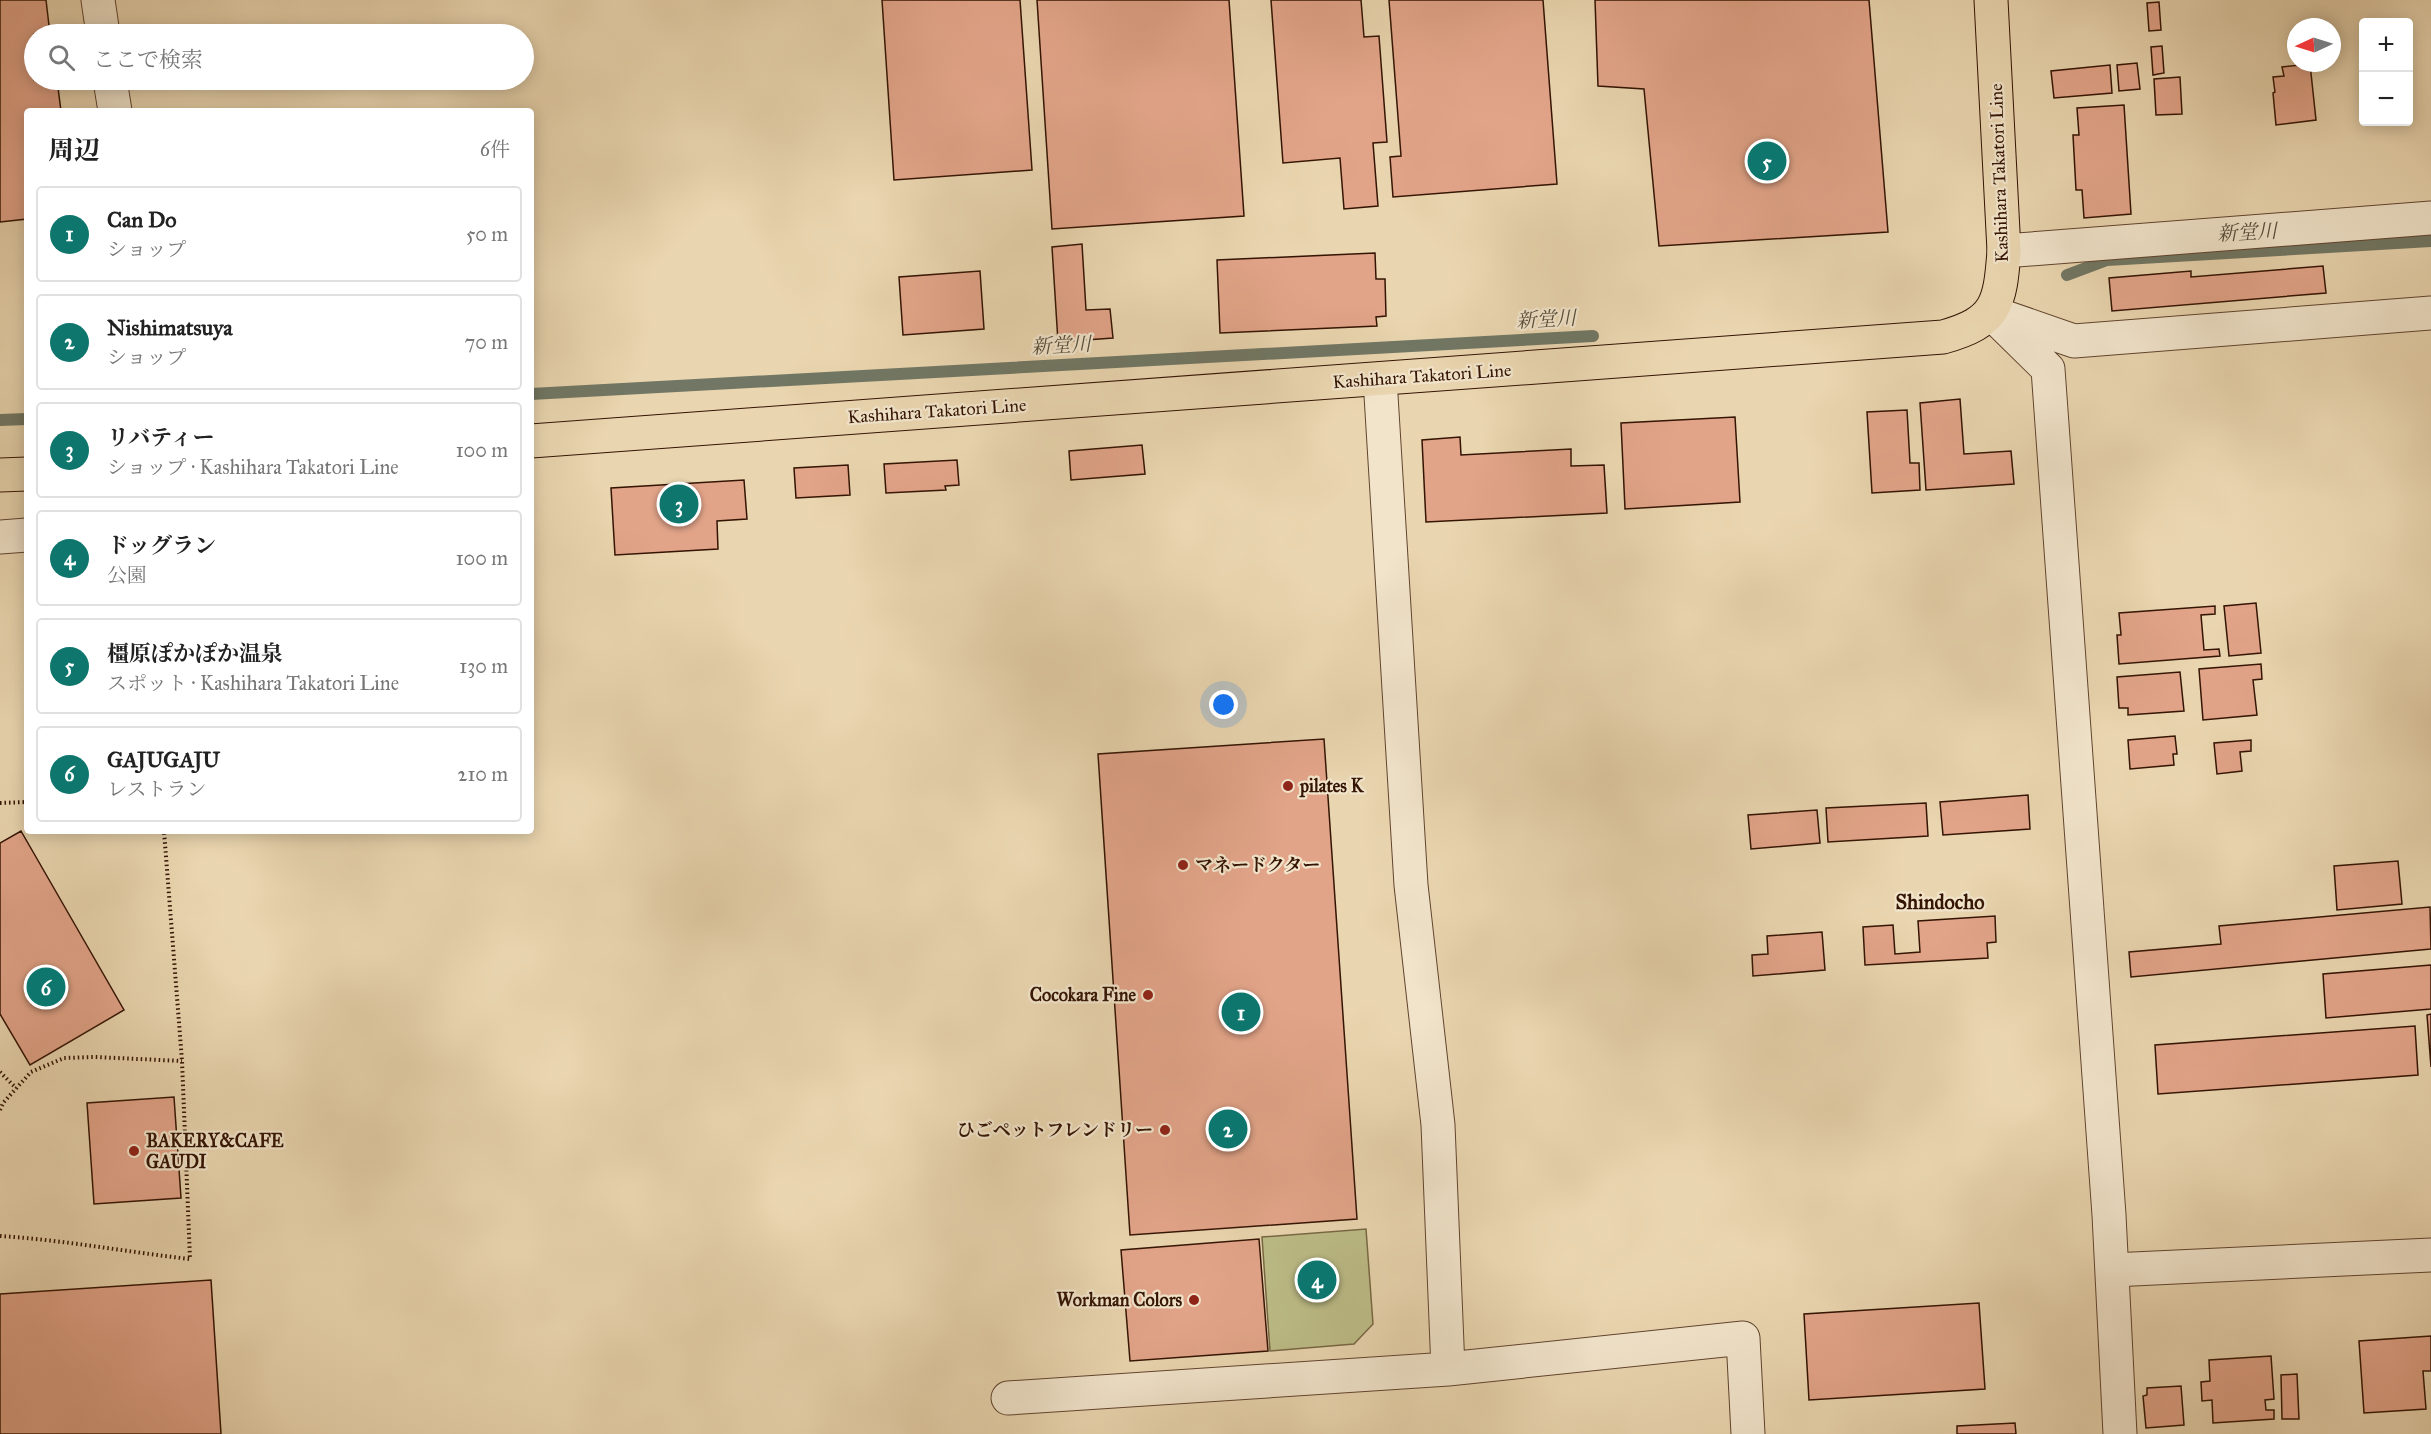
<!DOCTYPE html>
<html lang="ja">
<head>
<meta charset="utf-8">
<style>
  :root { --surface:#fff; --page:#f6f6f6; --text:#222; --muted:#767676; --line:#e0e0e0; --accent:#0f766e }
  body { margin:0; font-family:"IM FELL Great Primer","Noto Serif JP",serif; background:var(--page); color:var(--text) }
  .controls { position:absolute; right:18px; top:18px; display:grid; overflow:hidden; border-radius:6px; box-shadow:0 3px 15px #0003 }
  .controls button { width:54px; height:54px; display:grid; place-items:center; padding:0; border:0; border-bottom:2px solid var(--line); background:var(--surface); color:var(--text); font:30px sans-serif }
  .compass { position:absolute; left:2287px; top:18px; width:54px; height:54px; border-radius:50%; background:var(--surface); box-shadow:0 3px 15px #0003; rotate:266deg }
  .you { position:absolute; left:1224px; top:705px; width:21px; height:21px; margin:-15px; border:4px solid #fff; border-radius:50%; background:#1a73e8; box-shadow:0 0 0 9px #1a73e833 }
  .badge { display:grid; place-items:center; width:39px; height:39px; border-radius:50%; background:var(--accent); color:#fff; font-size:20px; font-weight:700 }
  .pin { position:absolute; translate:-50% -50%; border:3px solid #fff; box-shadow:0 2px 6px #0006 }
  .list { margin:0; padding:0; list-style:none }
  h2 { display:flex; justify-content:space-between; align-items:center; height:78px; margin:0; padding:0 24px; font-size:26px }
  h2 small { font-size:20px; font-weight:400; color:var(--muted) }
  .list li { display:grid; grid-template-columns:39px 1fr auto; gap:18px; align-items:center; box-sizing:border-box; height:96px; margin:0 12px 12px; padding:0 12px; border:2px solid var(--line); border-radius:6px }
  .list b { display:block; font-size:22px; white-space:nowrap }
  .list p { margin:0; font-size:20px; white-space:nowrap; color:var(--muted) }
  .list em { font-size:20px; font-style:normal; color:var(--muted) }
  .icon { flex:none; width:33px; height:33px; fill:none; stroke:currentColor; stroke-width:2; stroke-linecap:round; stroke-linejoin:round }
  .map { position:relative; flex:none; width:2431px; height:1434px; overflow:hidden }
  .search { position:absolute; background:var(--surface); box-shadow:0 3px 15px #0003; left:24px; top:24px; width:510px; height:66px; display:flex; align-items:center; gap:15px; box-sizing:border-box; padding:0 21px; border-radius:33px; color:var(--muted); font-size:22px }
  .panel { position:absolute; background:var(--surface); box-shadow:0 3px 15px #0003; left:24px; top:108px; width:510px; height:726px; border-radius:6px }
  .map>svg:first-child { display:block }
  .green { fill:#bcbc87; stroke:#786845; stroke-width:1.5 }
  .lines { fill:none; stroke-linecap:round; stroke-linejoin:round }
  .stream { stroke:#717764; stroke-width:12 }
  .building { fill:#e2a489; stroke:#341403; stroke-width:1.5 }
  .minor-casing { stroke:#61442e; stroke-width:35 }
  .major-casing { stroke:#341403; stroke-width:35 }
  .path { stroke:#341403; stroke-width:4; stroke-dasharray:1.5 3; stroke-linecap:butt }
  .minor { stroke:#f1e4cb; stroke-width:33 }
  .major { stroke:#e9d5af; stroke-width:33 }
  .poi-dot { fill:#8f2418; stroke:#f1e4cb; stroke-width:2 }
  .labels { text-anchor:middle; stroke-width:4.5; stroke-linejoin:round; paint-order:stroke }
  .street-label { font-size:18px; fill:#341403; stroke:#f1e4cb }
  .poi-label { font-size:18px; font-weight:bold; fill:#341403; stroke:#f1e4cb; text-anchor:start }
  .water-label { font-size:20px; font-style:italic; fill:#574e3c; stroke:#f1e4cb }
  .neighbourhood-label { font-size:20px; font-weight:bold; fill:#341403; stroke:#f1e4cb }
</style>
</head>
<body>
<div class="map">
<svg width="2431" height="1434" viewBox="0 0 2431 1434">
  <rect width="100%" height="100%" fill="#e9d5af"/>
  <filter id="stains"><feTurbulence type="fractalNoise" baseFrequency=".00333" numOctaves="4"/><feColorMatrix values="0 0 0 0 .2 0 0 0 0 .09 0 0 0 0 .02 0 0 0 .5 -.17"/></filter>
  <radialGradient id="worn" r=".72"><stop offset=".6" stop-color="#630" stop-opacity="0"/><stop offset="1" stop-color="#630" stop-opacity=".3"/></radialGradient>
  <!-- green -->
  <path class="green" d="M1366,1229L1373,1324L1354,1344L1270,1351L1262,1237Z"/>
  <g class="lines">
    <!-- stream -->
    <path class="stream" d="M2067,275L2107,260L2431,241
      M531,394L1593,336
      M0,420L27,419"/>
  </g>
  <!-- building -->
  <path class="building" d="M0,0H46L50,34H34V80H57L61,111H27V219L0,222Z
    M882,0H1020L1032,170L894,180Z
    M1037,0H1229L1244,216L1052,229Z
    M1271,0H1361L1364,37L1379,36L1387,142L1373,143L1378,206L1344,209L1340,158L1283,163Z
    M1389,0H1543L1557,184L1393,197L1390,157L1401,156Z
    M1595,0H1869L1888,232L1659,246L1644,89L1598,86Z
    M2159,2L2161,30L2149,31L2147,3Z
    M2162,46L2164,73L2153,75L2151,47Z
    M2137,63L2140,89L2119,91L2117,65Z
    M2310,64L2316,120L2276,125L2273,93L2275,92L2273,77L2284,76L2282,67Z
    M2110,65L2112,93L2054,98L2051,71Z
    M2180,77L2182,114L2156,115L2154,79Z
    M2124,105L2131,214L2084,218L2082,190H2076L2073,135H2079L2077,108Z
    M1082,244L1086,310L1110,309L1113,338L1058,342L1052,247Z
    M1375,253L1376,279H1385L1386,316L1376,317L1377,326L1220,333L1217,260Z
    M2323,266L2326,293L2112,311L2109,278L2191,271V277Z
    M980,271L984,329L903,335L899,277Z
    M1960,399L1964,454L2011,451L2014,484L1926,490L1920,403Z
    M1907,410L1910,463H1919L1920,490L1872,493L1867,412Z
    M1735,417L1740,502L1625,509L1621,423Z
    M1460,437L1461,455L1571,449V466L1604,465L1607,513L1426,522L1422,440Z
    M1142,445L1145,474L1071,480L1069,451Z
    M957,460L959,485L945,486L946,490L886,493L884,464Z
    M848,465L850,495L796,498L794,468Z
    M744,480L747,519L717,521L718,549L615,555L611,488Z
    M2256,603L2261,653L2229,656L2224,606Z
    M2215,606V614L2201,615L2204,650L2219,649L2220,656L2119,664L2117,635H2121L2119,613Z
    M2261,664L2262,679L2253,680L2257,715L2203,720L2199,669Z
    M2180,672L2184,711L2128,715V708H2119L2117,677Z
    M2175,736L2177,754H2173L2174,765L2130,769L2128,740Z
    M1324,739L1357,1219L1130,1235L1098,754Z
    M2251,740V751L2240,752L2242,771L2217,774L2214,743Z
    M2028,795L2030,829L1943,835L1940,802Z
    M1926,803L1928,836L1828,842L1826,808Z
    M1817,810L1820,843L1751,849L1748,815Z
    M21,831L124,1010L30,1065L0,1014V843Z
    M2398,861L2402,904L2337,910L2334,866Z
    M2430,907L2431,949L2131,977L2129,952L2221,944L2219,926Z
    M1995,916L1996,942L1987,943L1988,958L1865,965L1863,927L1893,925L1895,954L1920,952L1918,921Z
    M1822,932L1825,970L1753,976L1752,955L1768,954L1767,936Z
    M2431,965V1009L2326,1018L2323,974Z
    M2431,1014V1067L2427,1015Z
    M2415,1026L2418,1075L2158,1094L2155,1045Z
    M174,1097L181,1198L94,1204L87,1103Z
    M1259,1239L1268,1351L1130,1361L1121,1250Z
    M211,1280L221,1434H0V1294Z
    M1979,1303L1985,1389L1809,1400L1804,1314Z
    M2431,1336V1371H2423L2426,1409L2364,1413L2359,1341Z
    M2271,1356L2274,1399L2265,1400L2266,1410H2274V1419L2213,1423L2212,1400L2202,1401L2201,1382L2210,1381L2209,1360Z
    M2297,1374L2299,1419H2282L2281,1375Z
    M2181,1386L2184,1425L2146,1428L2143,1396L2147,1395V1388Z
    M2015,1423L2016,1434H1957V1426Z"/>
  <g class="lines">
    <!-- minor casing -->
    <g class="minor-casing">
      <path id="minor" d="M98,0L103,34
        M110,80L115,111
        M2004,251L2431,218
        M1991,313L2048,369L2109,1215L2120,1434
        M1999,315L2074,341L2431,313
        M1380,379L1411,885L1438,1125L1448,1369L1743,1338L1748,1434
        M0,537L27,535
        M2112,1270L2431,1255
        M1008,1398L1448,1369"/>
    </g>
    <!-- major casing -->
    <g class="major-casing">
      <path id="major" d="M531,441L1943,337C1997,322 2000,304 2004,251L1991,0
        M0,475L27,474"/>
    </g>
    <!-- path -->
    <path class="path" d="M0,803L27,802
      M0,1072L16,1088
      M0,1110L3,1103L31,1072L64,1058L95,1057L182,1061
      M0,1236C64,1240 127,1252 190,1259L182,1061L164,831"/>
    <!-- minor -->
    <use href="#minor" class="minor"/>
    <!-- major -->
    <use href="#major" class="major"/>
  </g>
  <!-- markers -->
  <g class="poi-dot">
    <circle cx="1288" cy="786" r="6"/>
    <circle cx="1183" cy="865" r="6"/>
    <circle cx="1148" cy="995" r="6"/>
    <circle cx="1165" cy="1130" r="6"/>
    <circle cx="134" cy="1151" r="6"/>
    <circle cx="1194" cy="1300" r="6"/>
  </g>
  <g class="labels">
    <!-- street labels -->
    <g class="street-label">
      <text transform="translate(1999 173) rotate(-92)" y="6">Kashihara Takatori Line</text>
      <text transform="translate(1422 376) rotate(-4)" y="6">Kashihara Takatori Line</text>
      <text transform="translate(937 411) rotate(-4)" y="6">Kashihara Takatori Line</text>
    </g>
    <!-- poi labels -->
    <g class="poi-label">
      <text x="1300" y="792">pilates K</text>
      <text x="1195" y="871">マネードクター</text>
      <text x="1136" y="1001" text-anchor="end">Cocokara Fine</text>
      <text x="1153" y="1136" text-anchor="end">ひごペットフレンドリー</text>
      <text x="146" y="1147">BAKERY&amp;CAFE<tspan x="146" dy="21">GAUDI</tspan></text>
      <text x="1182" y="1306" text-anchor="end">Workman Colors</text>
    </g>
    <!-- water labels -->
    <g class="water-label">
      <text transform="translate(2247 232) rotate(-3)" y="7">新堂川</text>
      <text transform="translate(1546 319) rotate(-3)" y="7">新堂川</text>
      <text transform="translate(1061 345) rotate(-3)" y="7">新堂川</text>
    </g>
    <!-- neighbourhood labels -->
    <g class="neighbourhood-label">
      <text x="1940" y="909">Shindocho</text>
    </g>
  </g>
  <rect width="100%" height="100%" filter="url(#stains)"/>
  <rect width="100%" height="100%" fill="url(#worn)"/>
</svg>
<div class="controls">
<button>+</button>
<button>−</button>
</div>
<svg class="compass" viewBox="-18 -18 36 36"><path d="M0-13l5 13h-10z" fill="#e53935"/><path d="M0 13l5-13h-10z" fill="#767676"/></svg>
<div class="you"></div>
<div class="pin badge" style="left:1241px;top:1012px">1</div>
<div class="pin badge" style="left:1228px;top:1129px">2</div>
<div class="pin badge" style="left:679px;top:504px">3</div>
<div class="pin badge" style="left:1317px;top:1280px">4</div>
<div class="pin badge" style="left:1767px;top:161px">5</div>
<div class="pin badge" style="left:46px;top:987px">6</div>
<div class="search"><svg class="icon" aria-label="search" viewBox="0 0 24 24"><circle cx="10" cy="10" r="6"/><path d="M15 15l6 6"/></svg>ここで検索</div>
<section class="panel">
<h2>周辺<small>6件</small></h2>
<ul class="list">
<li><span class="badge">1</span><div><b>Can Do</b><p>ショップ</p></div><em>50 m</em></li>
<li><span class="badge">2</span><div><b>Nishimatsuya</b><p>ショップ</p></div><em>70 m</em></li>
<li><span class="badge">3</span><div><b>リバティー</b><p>ショップ · Kashihara Takatori Line</p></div><em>100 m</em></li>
<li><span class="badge">4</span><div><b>ドッグラン</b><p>公園</p></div><em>100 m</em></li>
<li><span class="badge">5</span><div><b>橿原ぽかぽか温泉</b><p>スポット · Kashihara Takatori Line</p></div><em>130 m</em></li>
<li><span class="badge">6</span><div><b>GAJUGAJU</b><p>レストラン</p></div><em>210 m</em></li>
</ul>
</section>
</div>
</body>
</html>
